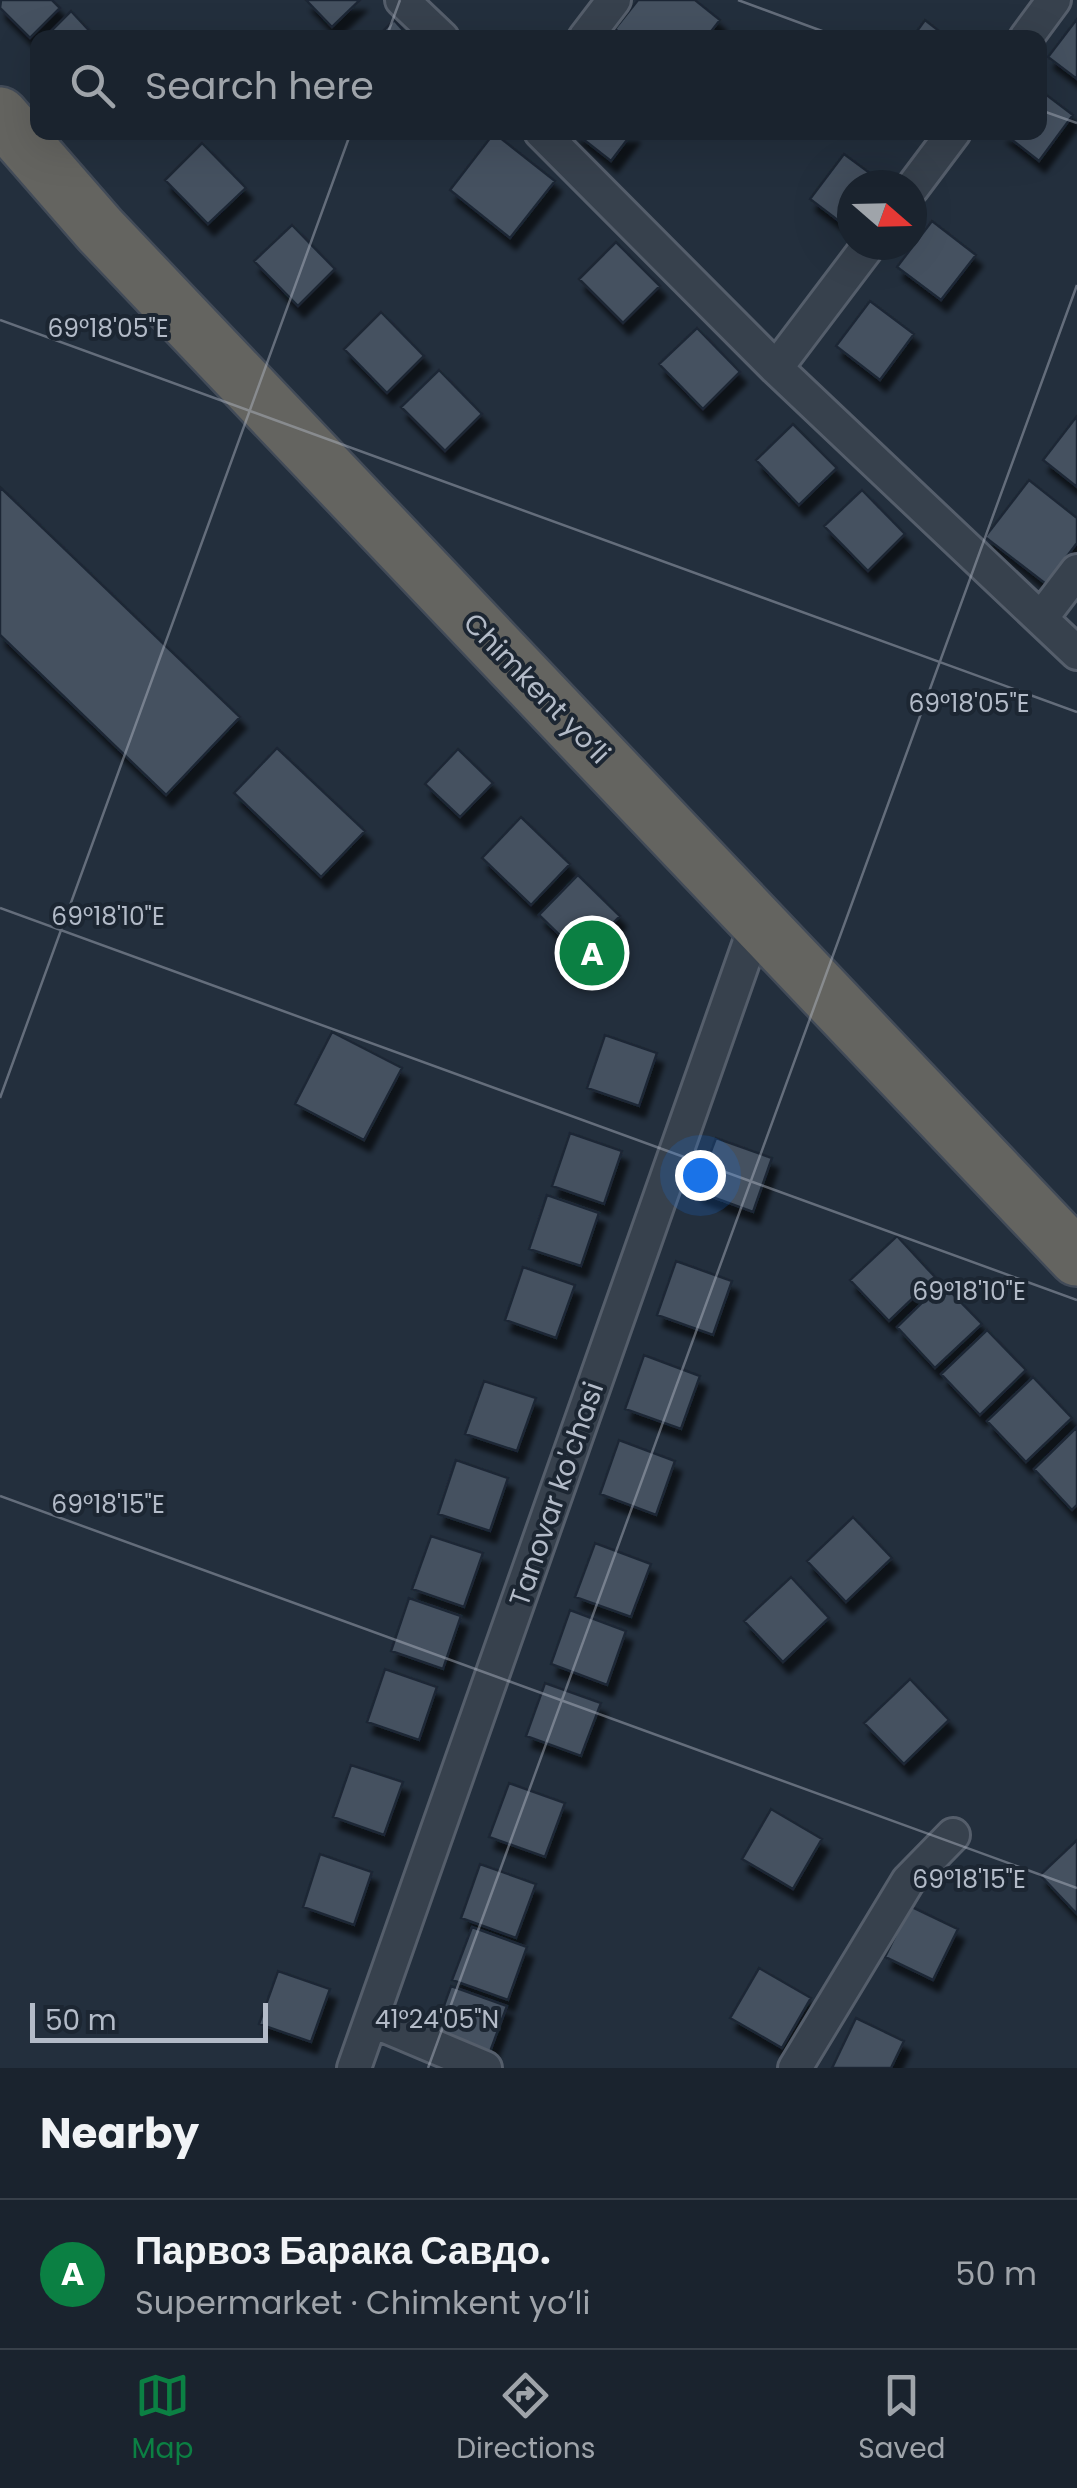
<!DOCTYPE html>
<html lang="en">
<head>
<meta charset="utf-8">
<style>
  :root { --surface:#1a232e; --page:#272f3a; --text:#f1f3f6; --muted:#9fa4aa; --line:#38404a; --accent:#0b8043 }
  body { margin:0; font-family:Poppins,sans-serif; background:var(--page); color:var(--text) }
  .compass { position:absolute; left:837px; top:170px; width:90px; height:90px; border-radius:50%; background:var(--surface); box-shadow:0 10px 40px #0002; rotate:110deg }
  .scale { position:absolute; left:30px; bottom:25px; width:238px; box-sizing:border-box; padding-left:10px; border:5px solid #b3bbc8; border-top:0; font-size:28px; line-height:35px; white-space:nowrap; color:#b3bbc8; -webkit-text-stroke:8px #1c2632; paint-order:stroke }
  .you { position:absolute; left:700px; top:1175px; width:35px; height:35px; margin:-25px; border:8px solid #fff; border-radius:50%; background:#1a73e8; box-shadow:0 0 0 15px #1a73e833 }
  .badge { display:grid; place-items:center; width:65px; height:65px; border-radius:50%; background:var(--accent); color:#fff; font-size:32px; font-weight:700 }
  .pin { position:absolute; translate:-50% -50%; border:5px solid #fff; box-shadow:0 2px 10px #0006 }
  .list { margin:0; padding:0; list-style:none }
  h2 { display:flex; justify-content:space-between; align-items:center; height:130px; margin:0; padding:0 40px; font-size:42px }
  h2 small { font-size:32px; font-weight:400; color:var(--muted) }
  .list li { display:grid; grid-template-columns:65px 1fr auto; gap:30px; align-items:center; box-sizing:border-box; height:150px; padding:0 40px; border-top:2px solid var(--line) }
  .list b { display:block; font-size:38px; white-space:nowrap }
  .list p { margin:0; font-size:32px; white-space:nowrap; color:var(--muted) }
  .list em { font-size:32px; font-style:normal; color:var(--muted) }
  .icon { flex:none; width:55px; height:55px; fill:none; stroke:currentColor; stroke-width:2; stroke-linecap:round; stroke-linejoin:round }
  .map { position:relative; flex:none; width:1077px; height:2068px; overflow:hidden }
  .search { position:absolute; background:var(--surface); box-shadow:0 10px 40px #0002; left:30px; right:30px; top:30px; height:110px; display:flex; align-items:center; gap:25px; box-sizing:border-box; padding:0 35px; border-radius:20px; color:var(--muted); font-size:38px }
  .sheet { height:280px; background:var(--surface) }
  nav { display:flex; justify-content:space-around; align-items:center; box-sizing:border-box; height:140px; border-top:2px solid var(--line); background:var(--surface); font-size:28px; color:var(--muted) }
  nav a { display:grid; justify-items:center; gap:5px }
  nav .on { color:var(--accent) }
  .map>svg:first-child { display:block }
  .building { fill:#445161; stroke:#1e2834; stroke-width:2.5; filter:url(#shadow) }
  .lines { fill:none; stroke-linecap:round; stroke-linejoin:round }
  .minor-casing { stroke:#555e6b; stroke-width:38 }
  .trunk-casing { stroke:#424b58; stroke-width:60 }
  .minor { stroke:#37414d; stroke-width:32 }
  .trunk { stroke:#646460; stroke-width:55 }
  .ticks { fill:none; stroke:#b3bbc8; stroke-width:2.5; stroke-opacity:0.45 }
  .labels { text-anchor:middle; stroke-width:8; stroke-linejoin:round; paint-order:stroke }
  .street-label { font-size:28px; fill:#b3bbc8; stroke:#1c2632 }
  .ticks-label { font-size:25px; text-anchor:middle; fill:#b3bbc8; stroke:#1c2632; stroke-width:8; stroke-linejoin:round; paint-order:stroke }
</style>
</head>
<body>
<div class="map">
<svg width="1077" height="2068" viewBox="0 0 1077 2068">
  <defs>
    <filter id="shadow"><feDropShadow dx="6" dy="11" stdDeviation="2.5" flood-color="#0009"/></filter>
  </defs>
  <rect width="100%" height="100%" fill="#232f3d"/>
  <!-- building -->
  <path class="building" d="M1,0H52L60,8L30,38L0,8Z
    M306,0H360L332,27Z
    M638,0H695L720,20L706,38H626L615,29Z
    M71,11L96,38H44Z
    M1077,19V79L1048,57Z
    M394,20L410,38H376Z
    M925,20L948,38H912Z
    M1040,90L1073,115L1039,161L1002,132H1040Z
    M574,132H633L611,161Z
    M494,133L555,181L510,238L450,190Z
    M202,143L246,188L208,224L165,180Z
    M844,154L886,185H852V231L810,199Z
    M932,221L976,255L941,300L897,267Z
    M292,225L335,269L298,306L254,261Z
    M616,242L660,286L623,323L579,279Z
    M870,301L914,334L880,380L836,346Z
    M381,312L424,356L387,393L344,349Z
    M697,328L740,372L703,409L659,364Z
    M439,370L482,414L445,451L401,407Z
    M1077,416V487L1043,460Z
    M793,424L837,468L799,505L756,460Z
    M1029,480L1077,518V543L1046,584L985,537Z
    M0,487L240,717L166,795L0,635Z
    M862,490L905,534L868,571L824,526Z
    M277,748L365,831L321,877L234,793Z
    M458,749L493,783L460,817L425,784Z
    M521,817L570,864L531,905L482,858Z
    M578,875L620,916L581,956L539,915Z
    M332,1032L402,1068L364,1140L295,1104Z
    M605,1035L657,1053L639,1106L587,1088Z
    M570,1133L622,1151L604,1204L552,1186Z
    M716,1138L772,1158L753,1212L696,1191Z
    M547,1195L599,1213L581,1266L529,1249Z
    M897,1236L935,1277L889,1321L850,1280Z
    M676,1261L732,1281L713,1335L657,1315Z
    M523,1267L575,1285L556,1338L505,1320Z
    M942,1283L982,1324L935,1368L897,1327Z
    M987,1330L1026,1370L980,1415L941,1374Z
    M644,1355L700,1376L681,1429L625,1409Z
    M1033,1377L1072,1418L1026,1462L987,1421Z
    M484,1381L536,1398L517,1451L465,1434Z
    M1077,1427V1505L1072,1510L1034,1469Z
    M619,1440L675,1461L656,1515L600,1494Z
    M456,1460L508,1478L490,1531L438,1514Z
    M853,1517L892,1558L846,1602L807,1561Z
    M431,1536L483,1553L464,1607L412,1589Z
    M595,1543L651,1564L631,1617L575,1597Z
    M791,1577L829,1618L783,1662L744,1621Z
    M409,1598L461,1616L443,1669L391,1651Z
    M570,1610L626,1631L607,1685L551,1664Z
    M385,1669L437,1687L419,1740L367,1722Z
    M910,1679L949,1720L904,1764L864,1723Z
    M545,1683L601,1703L581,1756L526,1736Z
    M351,1765L403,1782L384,1835L333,1817Z
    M509,1783L565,1803L545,1857L489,1837Z
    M771,1809L822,1839L793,1889L742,1859Z
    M1077,1840V1914L1040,1875Z
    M320,1854L372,1872L354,1925L303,1907Z
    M480,1864L536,1884L516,1938L461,1918Z
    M910,1906L958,1929L933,1980L885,1957Z
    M472,1927L527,1947L508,2000L452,1980Z
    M759,1968L811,1998L782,2048L730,2018Z
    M278,1971L330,1989L311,2042L259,2024Z
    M451,1986L507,2006L487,2060L432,2039Z
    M856,2018L904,2041L891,2068H832Z"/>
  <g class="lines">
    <!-- minor casing -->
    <g class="minor-casing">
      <path id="minor" d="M402,0L442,38
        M585,38L614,0
        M1026,38L1054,0
        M541,132L776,368L1077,653
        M912,188L954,132
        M776,368L869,245
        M1042,617L1077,571
        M371,2020L485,2068
        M354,2068L758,919
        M795,2068L908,1881L953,1835"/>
    </g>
    <!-- trunk casing -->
    <g class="trunk-casing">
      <path id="trunk" d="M0,115L100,230L1077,1258"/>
    </g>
    <!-- minor -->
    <use href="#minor" class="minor"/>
    <!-- trunk -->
    <use href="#trunk" class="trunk"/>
  </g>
  <!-- ticks -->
  <path class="ticks" d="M738,0L841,38M386,38L400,0M1040,110L1077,123M0,320L1077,712M0,908L1077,1300M0,1098L351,132M0,1496L1077,1888M428,2068L1077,285"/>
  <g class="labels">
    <!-- street labels -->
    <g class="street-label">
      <text transform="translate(537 688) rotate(46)" y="10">Chimkent yo‘li</text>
      <text transform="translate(556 1494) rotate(-71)" y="10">Tanovar ko'chasi</text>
    </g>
  </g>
  <g class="ticks-label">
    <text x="108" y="337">69°18'05"E</text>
    <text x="969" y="712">69°18'05"E</text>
    <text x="108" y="925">69°18'10"E</text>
    <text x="969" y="1300">69°18'10"E</text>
    <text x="108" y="1513">69°18'15"E</text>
    <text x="969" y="1888">69°18'15"E</text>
    <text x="437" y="2028">41°24'05"N</text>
  </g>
</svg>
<svg class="compass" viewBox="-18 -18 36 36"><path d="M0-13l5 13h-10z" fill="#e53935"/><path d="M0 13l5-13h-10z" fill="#9fa4aa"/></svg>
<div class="scale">50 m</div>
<div class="you"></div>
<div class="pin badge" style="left:592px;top:953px">A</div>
<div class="search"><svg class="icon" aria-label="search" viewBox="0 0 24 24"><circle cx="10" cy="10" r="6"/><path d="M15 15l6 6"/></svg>Search here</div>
</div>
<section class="sheet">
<h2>Nearby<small></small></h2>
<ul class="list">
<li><span class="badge">A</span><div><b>Парвоз Барака Савдо.</b><p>Supermarket · Chimkent yo‘li</p></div><em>50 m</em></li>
</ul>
</section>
<nav>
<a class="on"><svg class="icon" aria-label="map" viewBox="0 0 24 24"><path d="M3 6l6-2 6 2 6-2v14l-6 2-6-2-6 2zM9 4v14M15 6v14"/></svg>Map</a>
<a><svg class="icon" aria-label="directions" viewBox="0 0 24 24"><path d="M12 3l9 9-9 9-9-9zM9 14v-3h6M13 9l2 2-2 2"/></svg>Directions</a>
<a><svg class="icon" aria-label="saved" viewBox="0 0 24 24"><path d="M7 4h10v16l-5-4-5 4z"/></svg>Saved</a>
</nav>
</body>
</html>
